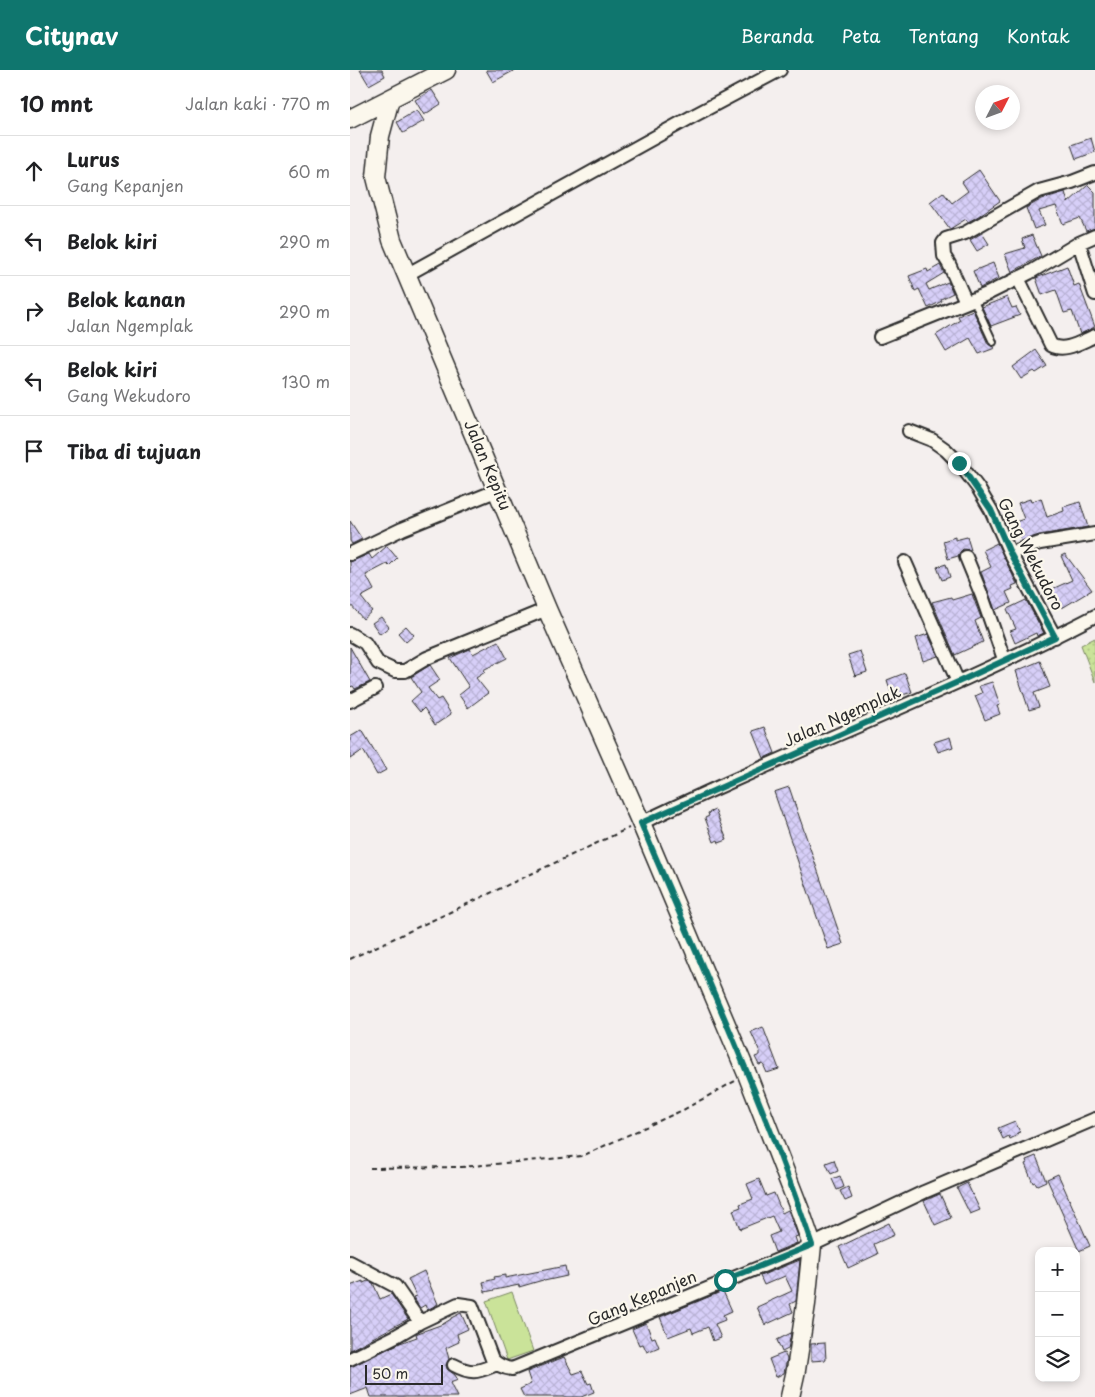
<!DOCTYPE html>
<html lang="id">
<head>
<meta charset="utf-8">
<style>
  :root { --surface:#fff; --page:#f6f6f6; --text:#202124; --muted:#757577; --line:#e0e0e0; --accent:#0f766e }
  body { margin:0; font-family:"Playpen Sans",sans-serif; background:var(--page); color:var(--text) }
  .controls { position:absolute; right:15px; bottom:15px; display:grid; overflow:hidden; border-radius:10px; box-shadow:0 2px 8px #0003 }
  .controls button { width:45px; height:45px; display:grid; place-items:center; padding:0; border:0; border-bottom:1px solid var(--line); background:var(--surface); color:var(--text); font:25px sans-serif }
  .compass { position:absolute; left:625px; top:15px; width:45px; height:45px; border-radius:50%; background:var(--surface); box-shadow:0 2px 8px #0003; rotate:48deg }
  .scale { position:absolute; left:15px; bottom:12px; width:78px; box-sizing:border-box; padding-left:5px; border:2px solid #2b2b2b; border-top:0; font-size:14px; line-height:18px; white-space:nowrap; color:#2b2b2b; -webkit-text-stroke:4px #fbf7ec; paint-order:stroke }
  .stop { position:absolute; width:15px; height:15px; margin:-11px; border:4px solid #0f766e; border-radius:50%; background:#fff }
  .stop.end { background:#0f766e; border-color:#fff; box-shadow:0 1px 5px #0008 }
  .list { margin:0; padding:0; list-style:none }
  h2 { display:flex; justify-content:space-between; align-items:center; height:65px; margin:0; padding:0 20px; font-size:21px }
  h2 small { font-size:16px; font-weight:400; color:var(--muted) }
  .list li { display:grid; grid-template-columns:32px 1fr auto; gap:15px; align-items:center; box-sizing:border-box; height:70px; padding:0 20px; border-top:1px solid var(--line) }
  .list b { display:block; font-size:19px; white-space:nowrap }
  .list p { margin:0; font-size:16px; white-space:nowrap; color:var(--muted) }
  .list em { font-size:16px; font-style:normal; color:var(--muted) }
  .icon { flex:none; width:28px; height:28px; fill:none; stroke:currentColor; stroke-width:2; stroke-linecap:round; stroke-linejoin:round }
  .map { position:relative; flex:none; width:745px; height:1327px; overflow:hidden }
  header { display:flex; align-items:center; gap:30px; box-sizing:border-box; height:70px; padding:0 25px; background:var(--accent); color:#fff }
  header strong { font-size:24px }
  nav { display:flex; gap:28px; margin-inline-start:auto; font-size:18px }
  main { display:flex }
  aside { flex:1; background:var(--surface) }
  .map>svg:first-child { display:block }
  .grass { fill:url(#grass-dots); stroke:#7a8762 }
  .pitch { fill:#cae399; stroke:#7a8762 }
  .building { fill:url(#building-cross-hatch); stroke:#2b2b2b }
  .lines { fill:none; stroke-linecap:round; stroke-linejoin:round }
  .lane-casing { stroke:#2b2b2b; stroke-width:10 }
  .street-casing { stroke:#2b2b2b; stroke-width:16 }
  .secondary-casing { stroke:#2b2b2b; stroke-width:21 }
  .path { stroke:#2b2b2b; stroke-width:2; stroke-dasharray:5 4; stroke-linecap:butt }
  .lane { stroke:#fbf7ec; stroke-width:6 }
  .street { stroke:#fbf7ec; stroke-width:12 }
  .secondary { stroke:#fbf7ec; stroke-width:18 }
  .route { stroke:#0f766e; stroke-width:6 }
  .labels { text-anchor:middle; stroke-width:4.5; stroke-linejoin:round; paint-order:stroke }
  .street-label { font-size:16px; fill:#2b2b2b; stroke:#fbf7ec }
</style>
</head>
<body>
<header>
<strong>Citynav</strong>
<nav><a>Beranda</a><a>Peta</a><a>Tentang</a><a>Kontak</a></nav>
</header>
<main>
<aside>
<h2>10 mnt<small>Jalan kaki · 770 m</small></h2>
<ul class="list">
<li><svg class="icon" aria-label="ahead" viewBox="0 0 24 24"><path d="M12 20V5M6 11l6-6 6 6"/></svg><div><b>Lurus</b><p>Gang Kepanjen</p></div><em>60 m</em></li>
<li><svg class="icon" aria-label="left" viewBox="0 0 24 24"><path d="M17 20v-9H6M10 6l-5 5 5 5"/></svg><div><b>Belok kiri</b></div><em>290 m</em></li>
<li><svg class="icon" aria-label="right" viewBox="0 0 24 24"><path d="M7 20v-9h11M14 6l5 5-5 5"/></svg><div><b>Belok kanan</b><p>Jalan Ngemplak</p></div><em>290 m</em></li>
<li><svg class="icon" aria-label="left" viewBox="0 0 24 24"><path d="M17 20v-9H6M10 6l-5 5 5 5"/></svg><div><b>Belok kiri</b><p>Gang Wekudoro</p></div><em>130 m</em></li>
<li><svg class="icon" aria-label="arrive" viewBox="0 0 24 24"><path d="M6 21V4h12l-3 4 3 4H6"/></svg><div><b>Tiba di tujuan</b></div></li>
</ul>
</aside>
<div class="map">
<svg width="745" height="1327" viewBox="0 0 745 1327">
  <defs>
    <pattern id="grass-dots" width="8" height="8" patternUnits="userSpaceOnUse" patternTransform="scale(1.25)"><rect width="8" height="8" fill="#cae399"/><path d="M2 2h.1M6 6h.1" fill="none" stroke="#aec384" stroke-width="1.8" stroke-linecap="round"/></pattern>
    <pattern id="building-cross-hatch" width="8" height="8" patternUnits="userSpaceOnUse" patternTransform="scale(1.25)"><rect width="8" height="8" fill="#d7cff8"/><path d="M0 0l8 8M0 8l8-8" fill="none" stroke="#b9b2d5"/></pattern>
  </defs>
  <rect width="100%" height="100%" fill="#f4efee"/>
  <filter id="ink" filterUnits="userSpaceOnUse"><feTurbulence type="fractalNoise" baseFrequency=".02" numOctaves="2"/><feDisplacementMap in="SourceGraphic" scale="10" xChannelSelector="R" yChannelSelector="G"/><feConvolveMatrix kernelMatrix="1 2 1 2 8 2 1 2 1" color-interpolation-filters="sRGB"/></filter>
  <g filter="url(#ink)">
    <!-- grass -->
    <path class="grass" d="M745,568V612L731,575Z"/>
    <!-- pitch -->
    <path class="pitch" d="M162,1222L183,1281L157,1290L136,1231Z"/>
    <!-- building -->
    <path class="building" d="M10,0H32L35,6L19,15Z
      M136,0H165L143,12Z
      M82,20L91,34L74,45L65,30Z
      M67,40L74,51L53,63L47,52Z
      M741,68L745,82L726,89L721,75Z
      M629,100L650,131L627,147L618,152L616,149L600,159L580,132L593,122L602,133L618,121L612,112Z
      M738,115L745,122V158L736,161L730,148L713,154L706,136L689,141L695,155L684,159L676,138L692,129L715,122L718,133Z
      M632,163L639,174L627,181L620,170Z
      M682,165L691,186L662,202L655,184L675,178L672,169Z
      M643,193L649,208L630,218L623,201Z
      M590,195L594,203L576,214L579,220L598,212L603,223L591,229L592,231L578,238L569,219L565,221L559,206L577,199L578,202Z
      M717,196L724,216L729,214L745,257L730,264L722,241L714,243L706,220L692,225L686,208Z
      M657,227L662,238L666,237L670,245L641,256L632,237Z
      M623,240L638,274L645,278L629,284L620,268L596,282L586,265L610,250L608,246Z
      M686,280L697,296L686,303L684,301L671,309L663,297Z
      M691,428L697,447L714,441L713,437L730,432L738,457L689,465L671,471L665,452L674,449L668,433L680,429L681,432Z
      M0,451L12,469L2,474L0,471Z
      M605,467V470L617,467L621,480L613,479L610,482L608,486L598,489L593,471Z
      M647,473L667,514L662,516L663,519L656,522L661,533L645,540L631,502L641,497L633,480Z
      M37,476L47,488L39,496L37,494L16,505L24,520L11,527L22,541L13,549L0,534V492L19,484L22,489Z
      M715,484L742,520L712,538L700,520L722,510L711,486Z
      M596,494L600,507L592,510L587,497Z
      M622,524L631,548L625,551L633,572L605,585L582,532L601,527L602,530Z
      M676,530L694,563L687,566L686,563L665,573L660,561L666,559L657,539Z
      M31,547L39,557L30,564L22,553Z
      M56,556L64,565L56,572L48,563Z
      M578,564L588,586L573,591L566,568Z
      M148,571L157,588L133,600L135,602L126,608L138,623L118,638L109,625L119,617L100,588L120,579L123,584Z
      M0,577L20,612L5,619L3,616L0,617Z
      M510,581L517,602L505,606L498,585Z
      M690,591L700,617L684,623L689,637L679,640L666,601Z
      M80,595L90,610L78,618L87,630L91,628L101,644L85,655L74,638L70,642L61,631L71,622L61,607Z
      M555,603L562,622L543,628L537,610Z
      M642,612L650,635L647,636L650,644L635,650L625,626L632,623L629,616Z
      M415,657L425,683L414,688L403,661Z
      M12,660L36,700L27,705L13,680L0,689V667Z
      M600,667L603,677L588,682L584,672Z
      M439,717L493,874L478,879L424,722Z
      M365,740L377,770L369,773L368,770L364,772L355,748L359,746L358,743Z
      M413,957L429,999L417,1003L413,994L409,995L405,987L410,985V982L401,962Z
      M665,1051L670,1062L667,1063L668,1065L660,1069L659,1066L653,1069L648,1058Z
      M686,1086L696,1111L687,1115L685,1112L683,1113L675,1094L677,1093L676,1090Z
      M484,1090L488,1101L481,1104L476,1093Z
      M708,1104L740,1176L729,1181L697,1109Z
      M490,1106L494,1117L487,1120L482,1109Z
      M409,1109L416,1126L424,1123L432,1143L438,1140L448,1166L445,1167L447,1173L425,1182L419,1166L429,1162L422,1146L390,1159L383,1140L391,1137L390,1134L403,1129L397,1114Z
      M617,1113L630,1140L620,1144L607,1118Z
      M498,1117L502,1128L495,1131L490,1121Z
      M590,1124L601,1148L585,1155L574,1131Z
      M539,1153L544,1165L524,1174L528,1184L498,1198L489,1177Z
      M450,1190L446,1231L440,1234L443,1242L415,1255L407,1237L442,1221L435,1206L414,1215L410,1206Z
      M215,1196L217,1206L194,1211L193,1210L169,1217V1215L135,1222L133,1212L145,1209L144,1207L155,1205V1208Z
      M74,1201L88,1234L77,1240L75,1235L70,1238L63,1227L66,1226L58,1209Z
      M13,1211V1213L18,1211L23,1213L30,1229L41,1224L58,1249L0,1280V1216Z
      M373,1221L382,1241L373,1245L375,1250L365,1254L371,1268L363,1271L358,1257L343,1263L341,1258L318,1267L310,1247Z
      M111,1243L118,1259L107,1264L109,1272L96,1278L99,1289L96,1295L97,1299L105,1305L108,1310L100,1313L107,1327H21L18,1318L0,1325V1297L50,1273L67,1267L66,1264L68,1263L93,1254L101,1249V1248Z
      M296,1253L302,1268L305,1267L309,1277L297,1282L293,1274L289,1275L282,1259Z
      M441,1263L438,1279L432,1282L427,1270Z
      M475,1273L476,1290L461,1291V1274Z
      M434,1283L437,1289L434,1303L426,1307L419,1289Z
      M214,1287L223,1304L232,1301L238,1314L241,1313L244,1322L231,1327H174L170,1319L181,1314L177,1302Z"/>
    <g class="lines">
      <!-- lane casing -->
      <g class="lane-casing">
        <path id="lane" d="M623,229L643,272"/>
      </g>
      <!-- street casing -->
      <g class="street-casing">
        <path id="street" d="M745,166L729,173L745,224
          M58,204L345,45L430,0
          M668,208L701,275C715,283 732,271 745,266
          M616,232L599,194L594,186L593,173L596,169L615,163L689,121L722,112L745,103
          M530,267L637,224L679,203L729,173
          M559,361L582,370L596,380L609,393L628,418L641,440L660,483L705,567
          M660,483L690,473L745,464
          M0,484L52,459L148,420
          M616,487L632,526L654,589
          M555,492L608,612
          M0,564L15,573L28,593L45,601H55L77,588L197,539
          M0,631L25,618
          M291,753C440,681 597,623 745,546
          M0,1192L45,1216L70,1252
          M0,1289L46,1266L70,1252L108,1234L122,1236L142,1289C148,1296 154,1298 162,1299L447,1182L574,1122L745,1049
          M104,1295C123,1305 127,1302 147,1294"/>
      </g>
      <!-- secondary casing -->
      <g class="secondary-casing">
        <path id="secondary" d="M40,29L30,66L26,107L42,170L197,539L291,753L397,1004L451,1143L462,1175L456,1234L446,1300L440,1327
          M0,49L96,0"/>
      </g>
      <!-- path -->
      <path class="path" d="M0,889L279,758
        M20,1098L112,1097L232,1086L333,1040L385,1011"/>
      <!-- lane -->
      <use href="#lane" class="lane"/>
      <!-- street -->
      <use href="#street" class="street"/>
      <!-- secondary -->
      <use href="#secondary" class="secondary"/>
    </g>
  </g>
  <g class="lines" filter="url(#ink)">
    <!-- route -->
    <path class="route" d="M375,1210L462,1175C414,1032 350,893 291,753L608,612L705,567L660,483L641,440L609,393"/>
  </g>
  <g class="labels">
    <!-- street labels -->
    <g class="street-label">
      <text transform="translate(138 395) rotate(67)" y="6">Jalan Kepitu</text>
      <text transform="translate(681 484) rotate(63)" y="6">Gang Wekudoro</text>
      <text transform="translate(492 646) rotate(-24)" y="6">Jalan Ngemplak</text>
      <text transform="translate(292 1228) rotate(-23)" y="6">Gang Kepanjen</text>
    </g>
  </g>
</svg>
<div class="controls">
<button>+</button>
<button>−</button>
<button><svg class="icon" aria-label="layers" viewBox="0 0 24 24"><path d="M12 4l9 5-9 5-9-5zM3 14l9 5 9-5"/></svg></button>
</div>
<svg class="compass" viewBox="-18 -18 36 36"><path d="M0-13l5 13h-10z" fill="#e53935"/><path d="M0 13l5-13h-10z" fill="#757577"/></svg>
<div class="scale">50 m</div>
<div class="stop" style="left:375px;top:1210px"></div>
<div class="stop end" style="left:609px;top:393px"></div>
</div>
</main>
</body>
</html>
